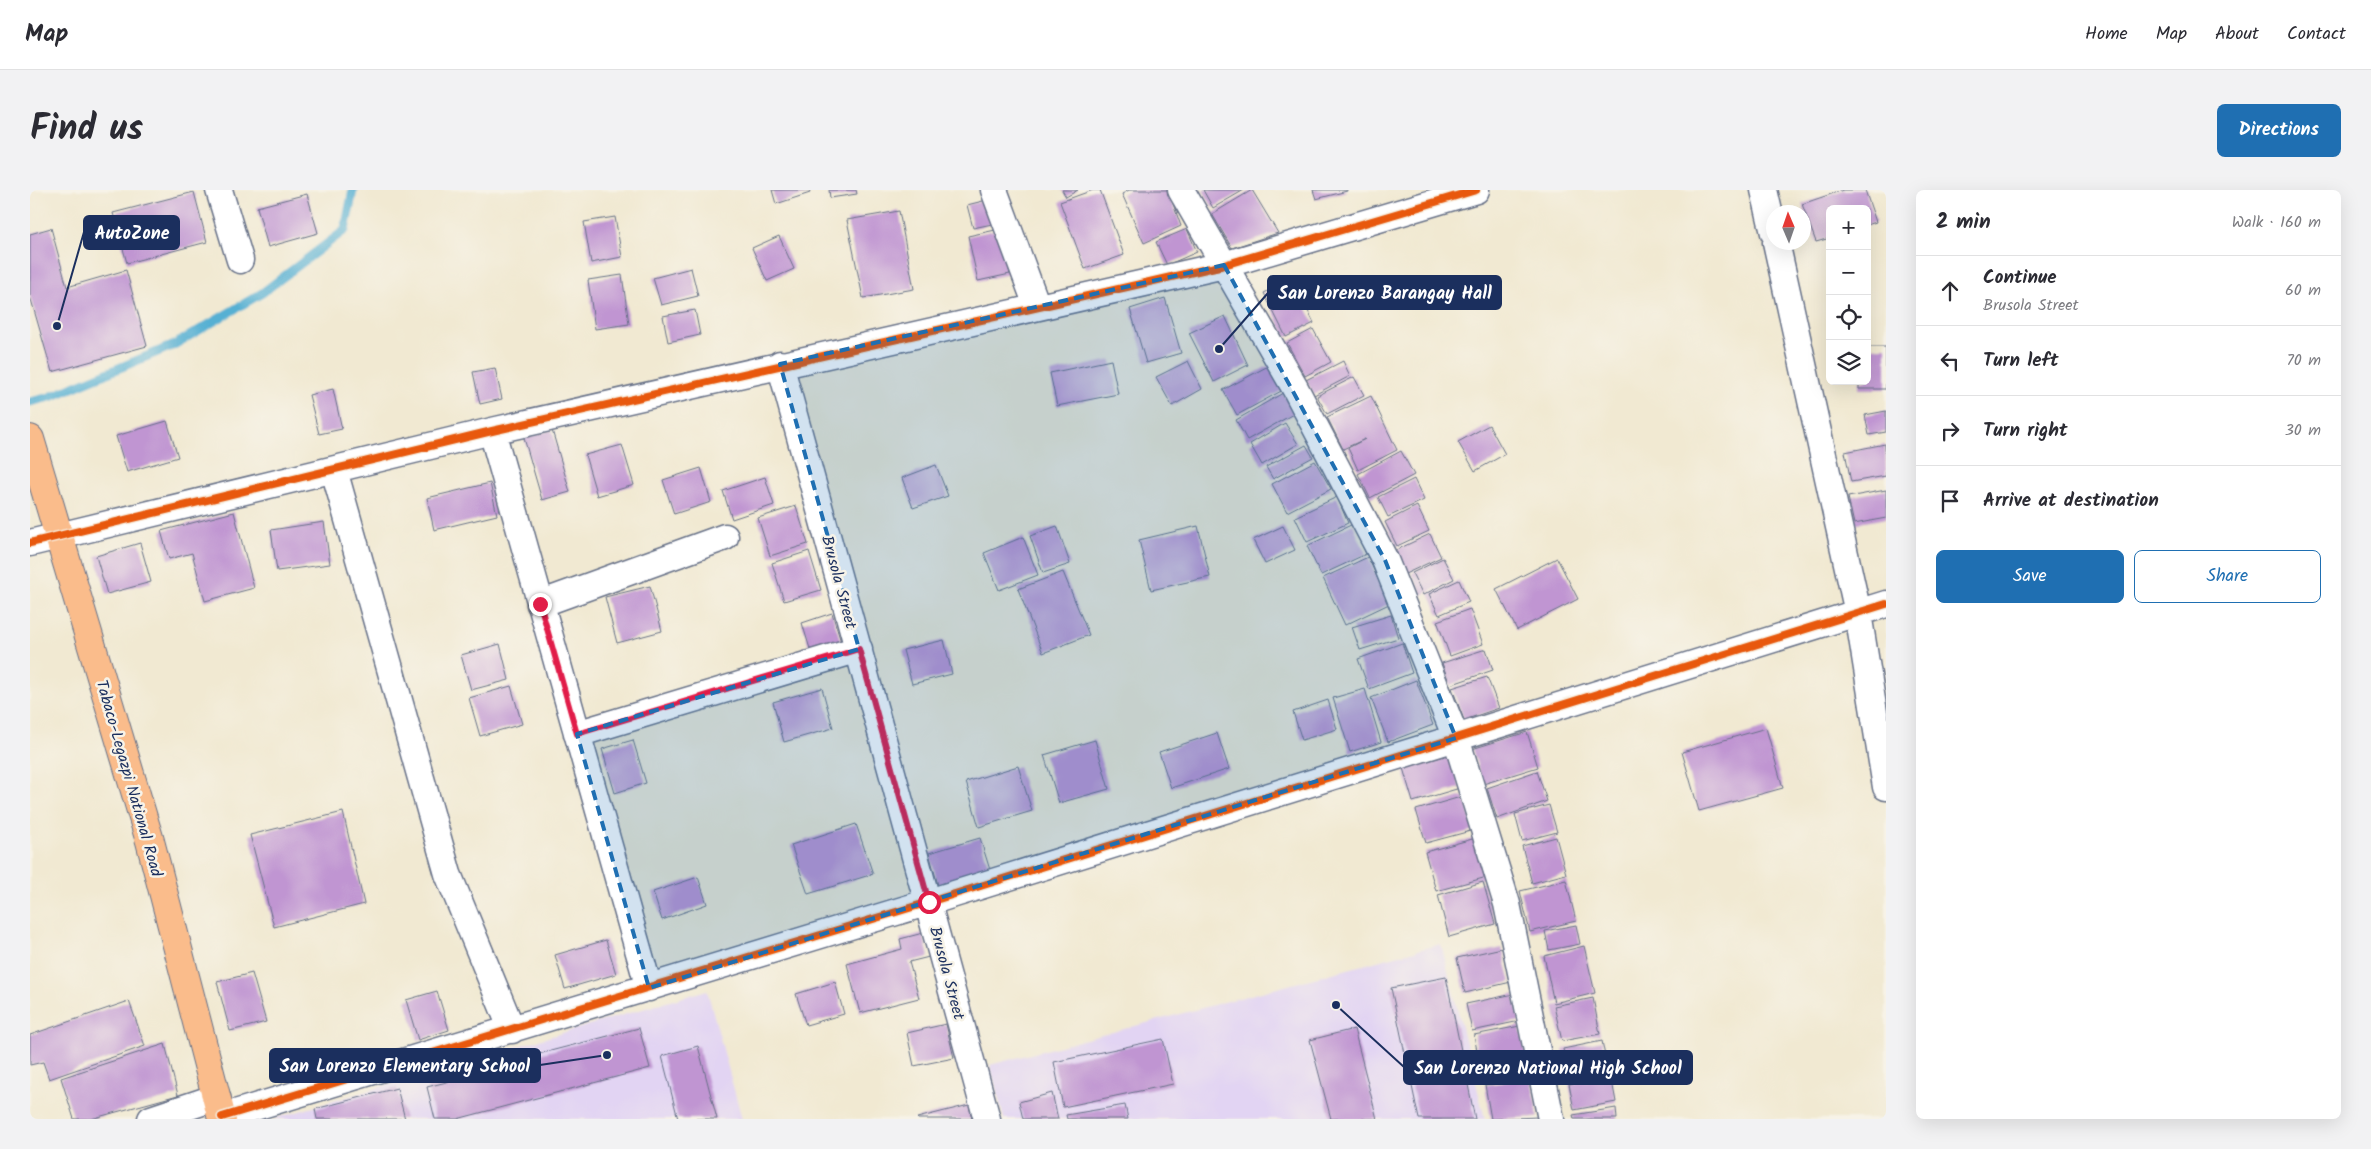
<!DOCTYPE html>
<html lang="en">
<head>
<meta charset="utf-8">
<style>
  :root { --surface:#fff; --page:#f2f2f3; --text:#2b2b33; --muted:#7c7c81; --line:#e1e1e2; --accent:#1f6fb2 }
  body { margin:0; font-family:Kalam,sans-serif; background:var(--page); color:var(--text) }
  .controls { position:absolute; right:15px; top:15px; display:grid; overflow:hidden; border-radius:8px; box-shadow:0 5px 20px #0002 }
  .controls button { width:45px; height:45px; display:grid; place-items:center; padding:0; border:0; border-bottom:1px solid var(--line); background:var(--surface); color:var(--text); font:25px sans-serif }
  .compass { position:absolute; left:1736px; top:15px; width:45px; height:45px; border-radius:50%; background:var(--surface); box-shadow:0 5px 20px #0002; rotate:358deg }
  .stop { position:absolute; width:15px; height:15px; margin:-11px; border:4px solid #e11d48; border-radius:50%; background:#fff }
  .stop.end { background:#e11d48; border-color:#fff; box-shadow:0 1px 5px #0008 }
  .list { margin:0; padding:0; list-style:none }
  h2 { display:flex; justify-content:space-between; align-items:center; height:65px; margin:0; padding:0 20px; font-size:21px }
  h2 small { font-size:16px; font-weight:400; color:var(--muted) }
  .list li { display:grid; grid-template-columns:32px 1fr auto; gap:15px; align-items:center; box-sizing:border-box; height:70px; padding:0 20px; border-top:1px solid var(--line) }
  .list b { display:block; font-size:19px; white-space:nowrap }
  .list p { margin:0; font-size:16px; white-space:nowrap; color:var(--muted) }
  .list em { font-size:16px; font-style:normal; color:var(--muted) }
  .actions { display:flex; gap:10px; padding:15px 20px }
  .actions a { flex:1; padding:11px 0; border:1px solid var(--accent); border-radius:8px; text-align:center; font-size:18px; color:var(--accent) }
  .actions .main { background:var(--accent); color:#fff }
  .icon { flex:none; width:28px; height:28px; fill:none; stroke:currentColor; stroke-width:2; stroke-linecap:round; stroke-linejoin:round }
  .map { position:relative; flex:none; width:1856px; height:929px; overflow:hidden; border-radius:8px }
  header { display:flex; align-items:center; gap:30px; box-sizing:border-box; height:70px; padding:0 25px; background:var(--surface); border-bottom:1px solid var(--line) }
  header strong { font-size:24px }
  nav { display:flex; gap:28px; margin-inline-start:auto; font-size:18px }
  .intro { display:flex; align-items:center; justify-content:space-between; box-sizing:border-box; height:120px; padding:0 30px }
  h1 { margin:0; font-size:35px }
  .button { padding:12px 22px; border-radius:8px; background:var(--accent); color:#fff; font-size:18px; font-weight:700 }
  main { display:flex; gap:30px; padding:0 30px }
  aside { flex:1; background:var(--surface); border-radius:8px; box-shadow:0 5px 20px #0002 }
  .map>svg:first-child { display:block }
  .built { fill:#e2d4f3 }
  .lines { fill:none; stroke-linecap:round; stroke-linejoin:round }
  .stream { stroke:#56b0d3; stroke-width:9 }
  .building { fill:#c095d2 }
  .minor-casing { stroke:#667087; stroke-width:29 }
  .primary-casing { stroke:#667087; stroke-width:30 }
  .minor { stroke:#fff; stroke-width:26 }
  .primary { stroke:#fabc8b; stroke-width:28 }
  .cycleway-casing { stroke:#f7f3e8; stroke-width:11 }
  .cycleway { stroke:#e8590c; stroke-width:8 }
  .route { stroke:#e11d48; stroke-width:6 }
  .marked { fill:#1f6fb2; fill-opacity:0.2; stroke:#1f6fb2; stroke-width:4; stroke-dasharray:10 6; stroke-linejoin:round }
  .labels { text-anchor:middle; stroke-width:5; stroke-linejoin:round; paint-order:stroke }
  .street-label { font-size:16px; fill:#1b2f5e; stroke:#f7f3e8 }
  .leader { fill:none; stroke:#1b2f5e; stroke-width:2 }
  .callout-dot { fill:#1b2f5e; stroke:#f7f3e8; stroke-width:2 }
  .callout { fill:#1b2f5e; stroke:#1b2f5e; stroke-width:2 }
  .callout-label { font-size:18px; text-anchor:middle; font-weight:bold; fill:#fff }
</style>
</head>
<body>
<header>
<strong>Map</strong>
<nav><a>Home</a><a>Map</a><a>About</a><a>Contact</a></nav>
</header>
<div class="intro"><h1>Find us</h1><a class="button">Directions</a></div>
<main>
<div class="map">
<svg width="1856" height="929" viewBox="0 0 1856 929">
  <rect width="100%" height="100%" fill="#f7f3e8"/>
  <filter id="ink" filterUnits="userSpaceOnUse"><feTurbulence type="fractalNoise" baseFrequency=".02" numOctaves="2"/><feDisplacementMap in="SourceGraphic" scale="10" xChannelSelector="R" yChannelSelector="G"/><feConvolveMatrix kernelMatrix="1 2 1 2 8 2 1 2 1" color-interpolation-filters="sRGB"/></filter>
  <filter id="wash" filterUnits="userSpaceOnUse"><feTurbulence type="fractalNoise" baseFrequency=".0096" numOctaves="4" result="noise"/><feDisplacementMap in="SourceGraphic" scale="20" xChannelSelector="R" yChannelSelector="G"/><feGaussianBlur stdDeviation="1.12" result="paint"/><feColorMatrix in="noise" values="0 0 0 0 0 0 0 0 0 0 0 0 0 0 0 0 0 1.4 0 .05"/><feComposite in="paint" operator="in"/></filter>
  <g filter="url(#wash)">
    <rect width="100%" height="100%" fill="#f1e9d2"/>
    <!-- built -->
    <path class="built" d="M1411,754L1455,929H974L960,875Z
      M677,800L712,929H243Z"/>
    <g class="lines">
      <!-- stream -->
      <path class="stream" d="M0,212L20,207L144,155L232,103L315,40L323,0"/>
    </g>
    <g id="blocks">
      <!-- building -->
      <path class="building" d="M742,0H779L780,3L746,14Z
        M799,0H826L827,4L800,8Z
        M1032,0H1048L1036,7Z
        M1063,0H1070L1094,65L1055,79L1030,12Z
        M1099,0H1138L1151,36L1114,53L1092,4Z
        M1173,0H1214L1183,18Z
        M1222,0L1248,43L1202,58L1182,24Z
        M1283,0H1317V1L1286,9Z
        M1813,0H1835L1846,32L1837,35V19H1800V48L1786,52L1772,14Z
        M164,2L177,52L97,73L83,23Z
        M277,4L288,43L238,57L227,17Z
        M961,9L967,33L943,38L937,15Z
        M869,21L884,99L833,108L817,30Z
        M585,27L592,67L561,73L554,32Z
        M21,38L37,97L96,80L117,156L22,182L0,106V44Z
        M970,39L980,84L948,91L938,46Z
        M1157,39L1167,62L1137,75L1126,52Z
        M749,46L764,79L737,91L722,58Z
        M661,78L668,106L631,115L623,88Z
        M592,85L599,134L565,139L558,90Z
        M1262,89L1284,133L1256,147L1234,103Z
        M1135,108L1151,163L1116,173L1100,119Z
        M665,120L670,145L638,152L633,126Z
        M1195,126L1218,175L1184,192L1159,143Z
        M1283,139L1301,172L1275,186L1257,153Z
        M1837,157H1856V199H1829V191H1837Z
        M1081,170L1088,204L1027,216L1020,183Z
        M1158,171L1172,199L1142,216L1126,187Z
        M1313,171L1320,186L1284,205L1276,190Z
        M1242,174L1255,199L1207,225L1193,200Z
        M465,178L472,209L450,214L443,182Z
        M1324,187L1334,205L1297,224L1287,206Z
        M303,199L312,239L289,244L279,205Z
        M1253,203L1265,223L1217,250L1206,230Z
        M1341,206L1367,260L1328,280L1318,258L1335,249L1313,259L1297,227Z
        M1856,221V242L1839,245L1835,225Z
        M137,231L148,267L97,282L86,246Z
        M1255,233L1268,254L1232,275L1220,254Z
        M1459,235L1475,264L1445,281L1428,252Z
        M522,240L540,302L512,310L494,248Z
        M1855,254L1856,286L1821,292L1815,262Z
        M592,255L604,295L567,306L555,265Z
        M1276,255L1283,267L1243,289L1236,277Z
        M1371,261L1384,285L1340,308L1328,284Z
        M1285,271L1301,299L1257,322L1242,294Z
        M906,275L918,306L883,318L872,288Z
        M671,278L681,312L644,324L633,290Z
        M735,287L744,315L702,329L693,301Z
        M1384,289L1394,310L1358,327L1348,307Z
        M460,293L467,325L404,340L397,308Z
        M1856,300V328L1824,334L1818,307Z
        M1307,307L1318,333L1277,352L1265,327Z
        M766,316L778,354L740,366L728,328Z
        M1387,316L1399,341L1367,356L1355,332Z
        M204,322L224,398L175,411L162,363L139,369L131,341Z
        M294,332L300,374L247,381L241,340Z
        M1323,334L1336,364L1291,385L1277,356Z
        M1027,336L1040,374L1013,383L1000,346Z
        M1168,336L1180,387L1121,400L1109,350Z
        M1253,336L1265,360L1235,374L1223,350Z
        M1400,344L1411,367L1375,384L1364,361Z
        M993,347L1008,385L969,400L954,363Z
        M110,353L121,392L77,404L66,366Z
        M779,361L791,400L754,411L742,373Z
        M1338,367L1359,414L1315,435L1293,388Z
        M1413,368L1424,389L1393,405L1382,383Z
        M1527,368L1548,409L1487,440L1466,399Z
        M1033,382L1059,445L1013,463L988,399Z
        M1429,390L1439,412L1409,425L1399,404Z
        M620,396L632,441L587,453L575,407Z
        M1440,419L1453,454L1420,466L1407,431Z
        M802,423L811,452L781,462L772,433Z
        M1361,425L1368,448L1330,460L1322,437Z
        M914,450L922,484L882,494L873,460Z
        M1372,453L1382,483L1339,499L1328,469Z
        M470,454L479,490L441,500L431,465Z
        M1456,459L1463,480L1420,495L1412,473Z
        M1457,487L1469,518L1434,530L1422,498Z
        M1386,490L1403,535L1358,552L1341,508Z
        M481,496L492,534L450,546L439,508Z
        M792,498L803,538L754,552L743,512Z
        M1335,499L1351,552L1320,562L1303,508Z
        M1298,510L1307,539L1272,550L1263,522Z
        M1736,538L1753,598L1669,621L1652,562Z
        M1497,542L1508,577L1453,594L1442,559Z
        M1187,543L1199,579L1141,598L1129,562Z
        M603,550L616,593L585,603L572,559Z
        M1065,550L1079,599L1029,613L1014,565Z
        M1421,564L1430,598L1383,612L1373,578Z
        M988,576L1002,621L949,637L936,592Z
        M1507,581L1517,611L1467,629L1457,598Z
        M1434,606L1444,640L1396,653L1386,620Z
        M1519,615L1527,642L1492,651L1485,624Z
        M313,622L334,714L244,737L220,645Z
        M826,634L843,684L778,704L761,655Z
        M1526,647L1536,684L1502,693L1492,656Z
        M950,648L960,680L908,695L899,663Z
        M1446,648L1457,687L1406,701L1395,662Z
        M668,687L677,714L632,730L623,702Z
        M1536,690L1546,731L1500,742L1490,701Z
        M1453,692L1465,734L1419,747L1408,705Z
        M1546,735L1550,754L1519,760L1515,741Z
        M893,743L899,767L879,772L889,808L830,823L817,774L872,759L870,749Z
        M576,750L586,784L535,799L525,765Z
        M1554,756L1565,803L1524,813L1514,766Z
        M1472,758L1481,792L1435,803L1427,768Z
        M222,783L236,832L200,841L187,792Z
        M1416,787L1445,929H1389L1361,798Z
        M805,792L814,824L776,835L766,804Z
        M407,801L419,840L388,850L376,810Z
        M1484,804L1490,831L1442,841L1436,814Z
        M1563,808L1570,844L1532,851L1524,816Z
        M99,811L115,856L19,889L13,872L0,875V845Z
        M916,834L924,868L884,876L877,843Z
        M1490,836L1498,873L1451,882L1444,845Z
        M609,838L620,878L427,929H405L397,897L506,869L505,865Z
        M1324,839L1347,929H1301L1280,850Z
        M1133,849L1143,894L1033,917L1024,872Z
        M1572,851L1578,881L1539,889L1533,859Z
        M135,854L148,905L61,929H44L31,888Z
        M668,856L687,929H648L632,866Z
        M1581,886L1586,912L1544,920L1539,894Z
        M1501,888L1508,927L1461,929L1455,895Z
        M367,898L375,929H287L285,919Z
        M1022,903L1028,929H993L989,912Z
        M939,915L942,929H888L887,928Z
        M1095,915L1098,929H1037L1036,925Z
        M1586,918L1587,929H1544L1543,925Z"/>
    </g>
  </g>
  <g filter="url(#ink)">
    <use href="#blocks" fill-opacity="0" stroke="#667087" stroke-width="1"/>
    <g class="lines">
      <!-- minor casing -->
      <g class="minor-casing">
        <path id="minor" d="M189,0L210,70
          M964,0L1007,116
          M1151,0L1265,198L1355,370L1426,548L1477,714L1521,929
          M1734,0L1744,43
          M1746,52L1828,423L1856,597
          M750,174L957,929
          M462,241L619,798
          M304,280L418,684L482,840
          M0,353L462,241L1194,75L1446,0
          M510,414L695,347
          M547,544L829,459
          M192,927L899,712L1856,414
          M121,929L187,907"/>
      </g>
      <!-- primary casing -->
      <g class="primary-casing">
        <path id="primary" d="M0,249L120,651L192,929"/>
      </g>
      <!-- minor -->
      <use href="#minor" class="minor"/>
      <!-- primary -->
      <use href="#primary" class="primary"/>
      <!-- cycleway casing -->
      <g class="cycleway-casing">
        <path id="cycleway" d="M0,353L462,241L1194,75L1446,0
          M192,927L899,712L1856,414"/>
      </g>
      <!-- cycleway -->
      <use href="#cycleway" class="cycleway"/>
    </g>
  </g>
  <g class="lines" filter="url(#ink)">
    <!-- route -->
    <path class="route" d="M510,414L547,544L829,459L899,712"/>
  </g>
  <!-- marked area -->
  <path class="marked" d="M1194,75L1355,370L1426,548L619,798L547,544L829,459L750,174Z"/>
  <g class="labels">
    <!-- street labels -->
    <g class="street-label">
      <text transform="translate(810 392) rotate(75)" y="6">Brusola Street</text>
      <text transform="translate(100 588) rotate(74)" y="6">Tabaco-Legazpi National Road</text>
      <text transform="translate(918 783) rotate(75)" y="6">Brusola Street</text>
    </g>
  </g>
  <!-- callouts -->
  <path class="leader" d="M27 136L54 42M1189 159L1238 103M577 865L510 875M1306 815L1374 877"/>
  <g class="callout-dot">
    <circle cx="27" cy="136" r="5"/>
    <circle cx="1189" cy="159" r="5"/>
    <circle cx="577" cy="865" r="5"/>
    <circle cx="1306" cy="815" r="5"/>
  </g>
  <g class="callout">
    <rect x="54" y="26" width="95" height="33" rx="5"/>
    <rect x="1238" y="86" width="233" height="33" rx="5"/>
    <rect x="240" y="859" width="270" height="33" rx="5"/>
    <rect x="1374" y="861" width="288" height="33" rx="5"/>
  </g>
  <g class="callout-label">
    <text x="102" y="49">AutoZone</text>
    <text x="1355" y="109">San Lorenzo Barangay Hall</text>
    <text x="375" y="882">San Lorenzo Elementary School</text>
    <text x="1518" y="884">San Lorenzo National High School</text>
  </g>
</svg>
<div class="controls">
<button>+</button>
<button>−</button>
<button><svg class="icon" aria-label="locate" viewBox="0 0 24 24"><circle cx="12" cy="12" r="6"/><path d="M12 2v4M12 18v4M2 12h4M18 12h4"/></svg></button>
<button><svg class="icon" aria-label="layers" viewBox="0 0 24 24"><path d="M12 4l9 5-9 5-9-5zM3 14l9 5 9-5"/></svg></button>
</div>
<svg class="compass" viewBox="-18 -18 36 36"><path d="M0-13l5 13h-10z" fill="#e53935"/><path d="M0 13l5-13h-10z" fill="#7c7c81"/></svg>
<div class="stop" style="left:899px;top:712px"></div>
<div class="stop end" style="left:510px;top:414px"></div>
</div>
<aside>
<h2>2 min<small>Walk · 160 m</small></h2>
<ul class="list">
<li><svg class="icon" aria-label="ahead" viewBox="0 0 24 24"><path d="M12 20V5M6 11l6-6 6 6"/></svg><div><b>Continue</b><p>Brusola Street</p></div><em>60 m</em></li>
<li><svg class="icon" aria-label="left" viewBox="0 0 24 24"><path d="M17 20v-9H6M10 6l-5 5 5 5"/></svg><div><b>Turn left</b></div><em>70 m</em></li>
<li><svg class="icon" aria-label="right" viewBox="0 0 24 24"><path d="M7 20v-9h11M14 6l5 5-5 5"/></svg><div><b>Turn right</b></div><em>30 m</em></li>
<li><svg class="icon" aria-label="arrive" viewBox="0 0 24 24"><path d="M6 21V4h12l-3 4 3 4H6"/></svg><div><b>Arrive at destination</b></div></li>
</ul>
<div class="actions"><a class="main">Save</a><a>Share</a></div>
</aside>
</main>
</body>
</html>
